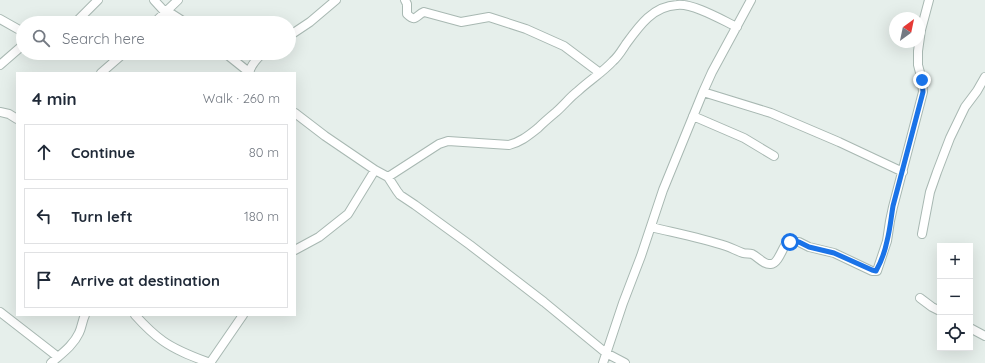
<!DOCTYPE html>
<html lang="en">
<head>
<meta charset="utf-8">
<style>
  :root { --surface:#fff; --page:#f6f6f7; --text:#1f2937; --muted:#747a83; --line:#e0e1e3 }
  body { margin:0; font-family:Quicksand,sans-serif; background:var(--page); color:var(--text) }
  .controls { position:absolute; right:12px; bottom:12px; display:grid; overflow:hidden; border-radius:0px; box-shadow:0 4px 16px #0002 }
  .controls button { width:36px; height:36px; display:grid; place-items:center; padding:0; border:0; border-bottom:1px solid var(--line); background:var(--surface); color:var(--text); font:20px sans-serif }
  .compass { position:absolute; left:889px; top:12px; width:36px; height:36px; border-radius:50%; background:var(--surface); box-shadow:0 4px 16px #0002; rotate:33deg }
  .stop { position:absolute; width:12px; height:12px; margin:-9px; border:3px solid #1a73e8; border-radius:50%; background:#fff }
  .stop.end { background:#1a73e8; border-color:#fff; box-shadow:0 1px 4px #0008 }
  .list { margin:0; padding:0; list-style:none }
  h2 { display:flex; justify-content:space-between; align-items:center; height:52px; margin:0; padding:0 16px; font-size:17px }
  h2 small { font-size:13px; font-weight:400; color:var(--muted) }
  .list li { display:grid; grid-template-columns:26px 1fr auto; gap:12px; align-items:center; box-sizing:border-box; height:56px; margin:0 8px 8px; padding:0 8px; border:1px solid var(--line); border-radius:0px }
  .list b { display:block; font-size:15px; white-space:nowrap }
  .list em { font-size:13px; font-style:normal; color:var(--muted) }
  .icon { flex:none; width:22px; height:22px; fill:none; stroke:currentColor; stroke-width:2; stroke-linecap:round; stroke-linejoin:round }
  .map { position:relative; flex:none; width:985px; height:363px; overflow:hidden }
  .search { position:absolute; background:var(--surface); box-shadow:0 4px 16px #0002; left:16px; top:16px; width:280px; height:44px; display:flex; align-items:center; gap:10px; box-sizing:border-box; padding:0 14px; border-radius:22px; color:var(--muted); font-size:15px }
  .panel { position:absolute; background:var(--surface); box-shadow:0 4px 16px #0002; left:16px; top:72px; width:280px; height:244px; border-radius:0px }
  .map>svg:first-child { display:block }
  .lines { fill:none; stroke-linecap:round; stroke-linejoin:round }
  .minor-casing { stroke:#a8b8b2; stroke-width:10 }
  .minor { stroke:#fff; stroke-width:8 }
  .route { stroke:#1a73e8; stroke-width:5 }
</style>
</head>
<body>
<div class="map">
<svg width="985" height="363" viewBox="0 0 985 363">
  <rect width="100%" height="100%" fill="#e6efeb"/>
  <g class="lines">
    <!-- minor casing -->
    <g class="minor-casing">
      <path id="minor" d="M154,0L165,12L172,14L186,23
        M405,0L407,4V14C416,23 416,15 424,12L461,22L489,17L526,29L564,46L600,73
        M0,19L23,32
        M75,23L98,0
        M154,23L178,0
        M289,36L310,22L336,0
        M225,53L250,73
        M0,65L23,45
        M249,72C252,64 256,59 263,53
        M101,73L124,53
        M703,92L771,113L839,142L903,172
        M0,112L9,114L17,119
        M295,113L325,136L375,170L388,177L397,191L400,195L415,205L470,245L544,302L606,353L625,363
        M693,116L744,138L774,156
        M388,177L439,144L448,141L509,145C521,142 529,135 538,128C544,122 550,117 556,112C564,105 570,97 578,91C590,80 603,72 613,61C618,57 622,50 626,44C639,26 653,6 677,5C693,3 722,20 737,27
        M651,227C676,233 702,238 726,246C732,248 737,251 743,253C746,254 749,253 752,254C758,257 764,265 771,264C778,264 783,247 787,242H799L809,247L834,253L872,271H877L887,241L890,221L893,207L923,92L922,80L918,65V51L921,30L929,0
        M922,234L930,192L937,172L950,138L965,107L977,91L985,77
        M295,250L319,237L348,214L375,170
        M920,298L932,307L940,311
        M0,312L58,357
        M135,315C144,325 153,334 163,341C177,351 194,357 210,363
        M970,328L985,336
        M51,363C61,354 73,346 79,333C82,327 82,321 85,315
        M210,363L243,315
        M603,363L623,303L641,256L663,190L703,92L712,72L751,0"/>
    </g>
    <!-- minor -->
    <use href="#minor" class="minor"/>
  </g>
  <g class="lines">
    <!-- route -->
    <path class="route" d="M790,242H799L809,247L834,253L872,270L876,271C881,262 885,251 887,241C890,230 891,218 893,206L923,92L922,80"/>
  </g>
</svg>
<div class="controls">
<button>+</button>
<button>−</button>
<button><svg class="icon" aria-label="locate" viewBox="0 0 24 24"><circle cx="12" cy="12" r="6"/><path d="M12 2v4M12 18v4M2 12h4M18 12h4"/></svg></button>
</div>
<svg class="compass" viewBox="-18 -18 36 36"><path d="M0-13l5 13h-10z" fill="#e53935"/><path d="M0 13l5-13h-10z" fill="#747a83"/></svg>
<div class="stop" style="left:790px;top:242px"></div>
<div class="stop end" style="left:922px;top:80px"></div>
<div class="search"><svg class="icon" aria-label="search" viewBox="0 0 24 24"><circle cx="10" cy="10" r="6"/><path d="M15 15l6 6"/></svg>Search here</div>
<section class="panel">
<h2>4 min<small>Walk · 260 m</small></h2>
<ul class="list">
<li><svg class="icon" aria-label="ahead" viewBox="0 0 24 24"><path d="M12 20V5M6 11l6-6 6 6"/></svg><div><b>Continue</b></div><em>80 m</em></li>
<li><svg class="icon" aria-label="left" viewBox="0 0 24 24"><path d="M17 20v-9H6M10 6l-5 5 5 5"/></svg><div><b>Turn left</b></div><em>180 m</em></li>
<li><svg class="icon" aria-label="arrive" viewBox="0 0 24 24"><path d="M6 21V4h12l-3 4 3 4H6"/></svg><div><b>Arrive at destination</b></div></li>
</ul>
</section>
</div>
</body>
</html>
